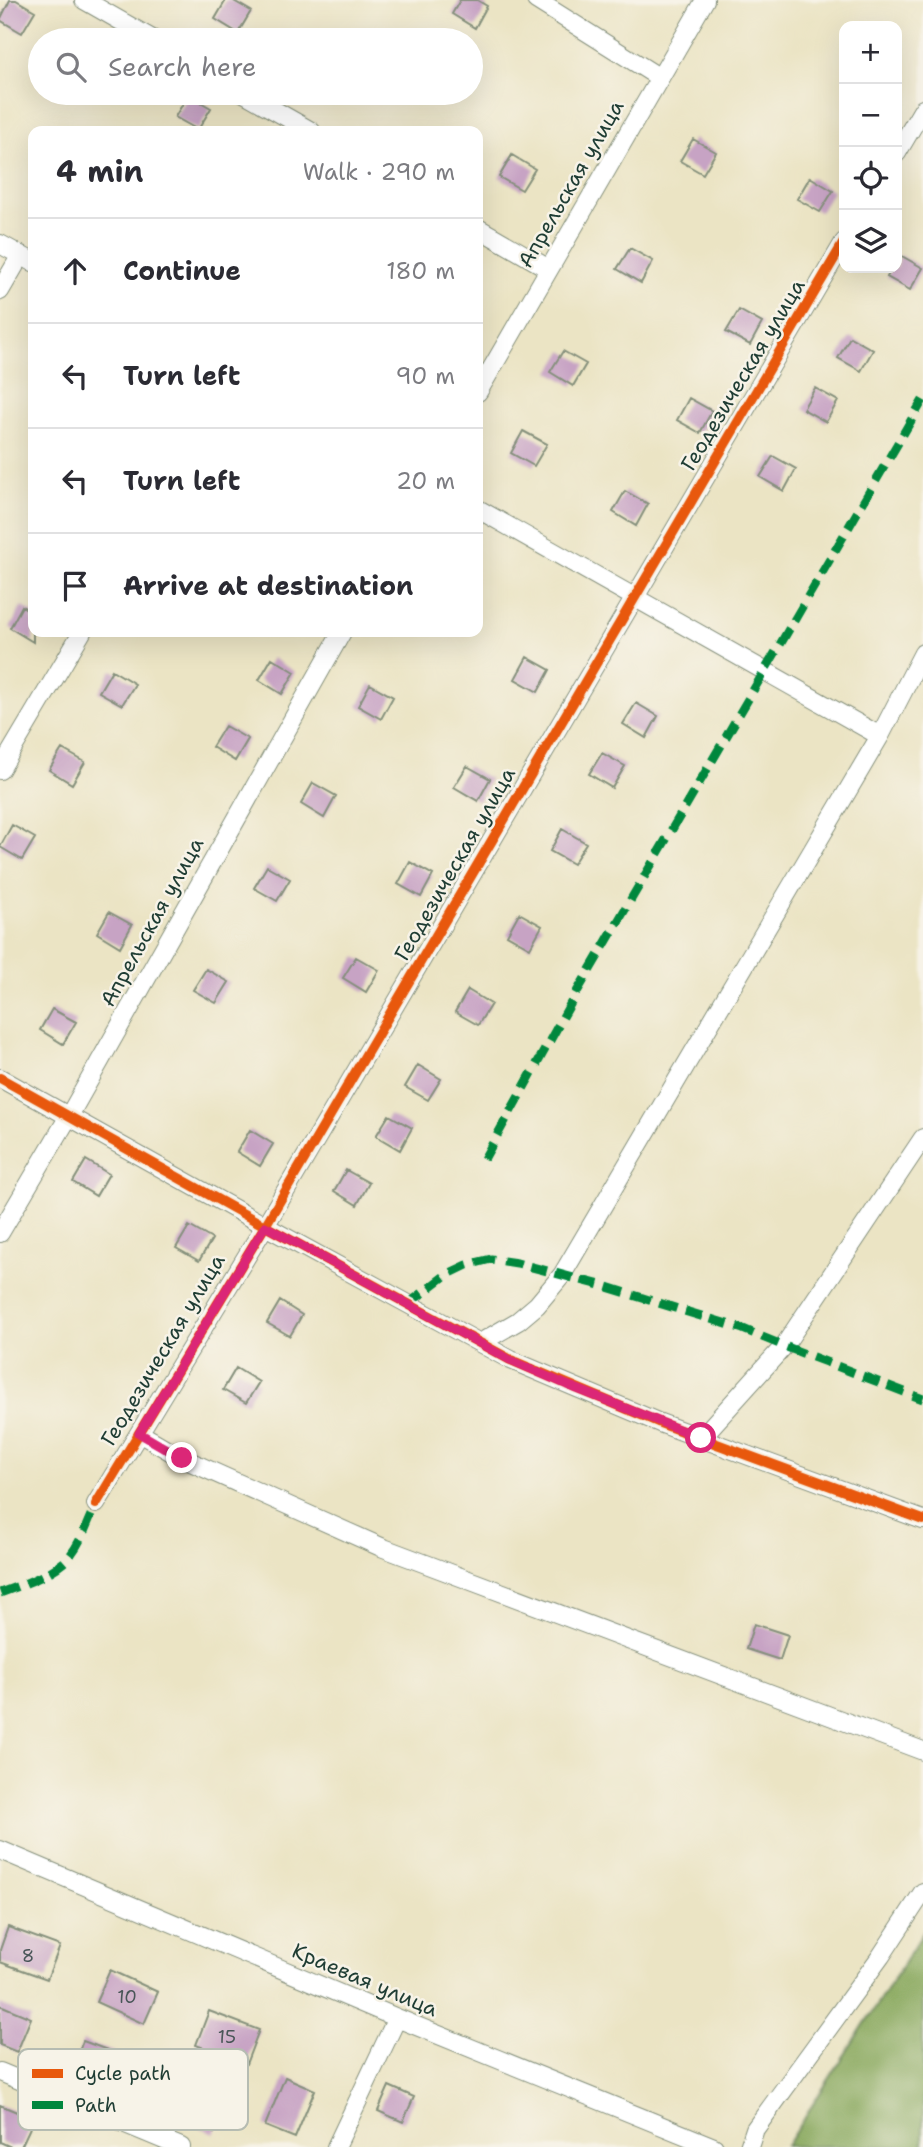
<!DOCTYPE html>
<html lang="en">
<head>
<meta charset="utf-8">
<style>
  :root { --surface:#fff; --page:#f2f2f3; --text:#2b2b33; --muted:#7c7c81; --line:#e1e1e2 }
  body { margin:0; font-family:"Shantell Sans",sans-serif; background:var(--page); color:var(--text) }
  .controls { position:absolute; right:21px; top:21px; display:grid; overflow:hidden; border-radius:14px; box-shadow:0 7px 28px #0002 }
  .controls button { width:63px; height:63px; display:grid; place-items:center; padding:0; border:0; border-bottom:2px solid var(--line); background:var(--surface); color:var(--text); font:35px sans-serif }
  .stop { position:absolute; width:21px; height:21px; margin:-16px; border:5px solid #db2777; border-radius:50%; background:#fff }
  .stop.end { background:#db2777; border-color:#fff; box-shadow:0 2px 7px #0008 }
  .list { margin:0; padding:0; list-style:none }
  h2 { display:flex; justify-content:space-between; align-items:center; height:91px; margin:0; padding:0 28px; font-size:30px }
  h2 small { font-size:23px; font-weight:400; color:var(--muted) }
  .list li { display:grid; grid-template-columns:46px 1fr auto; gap:21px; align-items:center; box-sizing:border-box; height:105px; padding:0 28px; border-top:2px solid var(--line) }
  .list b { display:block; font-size:26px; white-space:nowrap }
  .list em { font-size:23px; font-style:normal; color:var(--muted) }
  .icon { flex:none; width:38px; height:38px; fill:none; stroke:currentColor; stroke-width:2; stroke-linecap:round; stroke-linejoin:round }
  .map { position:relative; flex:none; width:923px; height:2147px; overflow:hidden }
  .search { position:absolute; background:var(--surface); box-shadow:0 7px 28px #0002; left:28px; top:28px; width:455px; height:77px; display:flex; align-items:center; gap:18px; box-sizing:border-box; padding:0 24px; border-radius:38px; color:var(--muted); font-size:26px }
  .panel { position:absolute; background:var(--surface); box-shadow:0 7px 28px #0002; left:28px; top:126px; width:455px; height:511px; border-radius:14px }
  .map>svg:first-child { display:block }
  .forest { fill:#87a75b; stroke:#537248; stroke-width:2 }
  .building { fill:#c7a3c4 }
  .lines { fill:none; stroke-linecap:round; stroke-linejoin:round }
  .minor-casing { stroke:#85907c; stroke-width:20 }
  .minor { stroke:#fff; stroke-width:18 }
  .quiet { stroke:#00873e; stroke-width:9; stroke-dasharray:18 9; stroke-linecap:butt }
  .cycleway-casing { stroke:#f7f3e8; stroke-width:15 }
  .cycleway { stroke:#e8590c; stroke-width:10 }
  .route { stroke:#db2777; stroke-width:9 }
  .labels { text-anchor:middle; stroke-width:5; stroke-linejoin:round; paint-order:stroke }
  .number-label { font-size:18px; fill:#495658 }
  .street-label { font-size:21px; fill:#1f3d34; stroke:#f7f3e8 }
  .key { fill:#f7f3e8; stroke:#b6bcb2; stroke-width:2 }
  .key-label { font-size:19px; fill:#1f3d34 }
</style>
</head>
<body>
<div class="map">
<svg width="923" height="2147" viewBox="0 0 923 2147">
  <rect width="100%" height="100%" fill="#f7f3e8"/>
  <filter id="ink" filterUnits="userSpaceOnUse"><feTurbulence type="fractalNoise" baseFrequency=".0143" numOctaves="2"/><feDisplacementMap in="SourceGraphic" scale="14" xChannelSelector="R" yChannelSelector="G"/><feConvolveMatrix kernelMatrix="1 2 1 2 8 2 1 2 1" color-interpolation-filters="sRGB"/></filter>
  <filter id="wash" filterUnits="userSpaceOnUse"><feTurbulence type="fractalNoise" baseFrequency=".00686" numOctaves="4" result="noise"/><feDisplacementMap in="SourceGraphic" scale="28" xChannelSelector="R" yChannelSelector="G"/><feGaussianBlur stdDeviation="1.57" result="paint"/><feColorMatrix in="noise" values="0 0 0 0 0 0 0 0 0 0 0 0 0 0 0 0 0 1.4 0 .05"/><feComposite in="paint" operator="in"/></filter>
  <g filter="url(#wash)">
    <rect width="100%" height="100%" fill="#ebe4c4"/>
    <!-- forest -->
    <path class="forest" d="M923,1933V2147L786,2146Z"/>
    <g id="blocks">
      <!-- building -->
      <path class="building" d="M10,0H16L35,11L22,33L0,20Z
        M226,0H232L251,11L238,33L215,19Z
        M460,0H477L487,6L475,28L452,14Z
        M188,95L211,108L198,130L175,117Z
        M693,139L716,152L703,174L680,161Z
        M512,155L535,169L522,190L499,177Z
        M810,177L833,191L820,212L797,199Z
        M630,248L653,261L641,283L617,269Z
        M900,255L923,268L910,290L887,277L892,268H897Z
        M739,310L762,323L750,345L726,332Z
        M850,337L873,350L861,371L838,358Z
        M563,351L586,364L573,386L550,372Z
        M815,388L838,401L826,422L803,409Z
        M689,398L712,411L700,433L677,420Z
        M523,431L547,444L534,466L511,453Z
        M773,456L796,469L784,491L760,477Z
        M625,491L648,504L636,526L613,512Z
        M22,606L33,613V642L10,628Z
        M527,657L550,670L538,692L515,679Z
        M272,658L295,672L282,694L259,680Z
        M112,670L135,684L122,705L99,692Z
        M370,684L393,697L381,719L358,706Z
        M636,703L658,716L646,738L623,724Z
        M225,726L248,739L235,761L212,747Z
        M62,749L85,762L72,784L49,770Z
        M602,753L625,766L612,788L589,774Z
        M467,766L490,779L478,801L454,787Z
        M313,783L336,796L324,818L301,804Z
        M12,825L35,838L22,860L0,847Z
        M562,829L586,843L573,864L550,851Z
        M410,862L433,875L421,897L398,884Z
        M267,866L290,879L277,901L254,888Z
        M109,912L132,925L120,947L97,933Z
        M519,913L542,926L530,948L507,935Z
        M356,957L379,970L366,992L343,978Z
        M206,969L229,982L216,1003L193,990Z
        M468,990L491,1004L478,1025L455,1012Z
        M52,1009L76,1022L63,1044L40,1030Z
        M418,1065L441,1079L428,1100L405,1087Z
        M389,1115L412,1128L400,1150L376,1136Z
        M250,1130L273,1144L260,1166L237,1152Z
        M86,1160L109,1174L96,1196L73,1182Z
        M346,1170L369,1183L357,1205L334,1191Z
        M189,1226L212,1239L199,1261L176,1248Z
        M280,1301L302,1315L290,1336L267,1323Z
        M236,1368L259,1382L246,1403L223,1390Z
        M754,1624L788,1635L780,1660L746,1649Z
        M8,1927L60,1946L47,1979L0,1962V1950Z
        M110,1970L158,1992L144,2024L96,2002Z
        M0,2005L31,2018L17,2052L0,2045Z
        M209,2011L259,2030L246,2064L196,2045Z
        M83,2041L132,2059L117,2098L99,2091L102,2084L71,2072Z
        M285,2077L315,2090L295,2138L265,2126Z
        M180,2081L228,2100L214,2133L166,2113Z
        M389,2086L414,2097L403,2122L378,2111Z
        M0,2105L34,2119L21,2147H11L0,2142Z"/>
    </g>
  </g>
  <g filter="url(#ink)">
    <use href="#blocks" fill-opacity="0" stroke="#85907c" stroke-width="2"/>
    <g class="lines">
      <!-- minor casing -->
      <g class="minor-casing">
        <path id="minor" d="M84,0L154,40
          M536,0L660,78
          M244,93L311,131
          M897,153L923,109
          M478,228L549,269
          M0,244L33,262
          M0,291L21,255
          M478,392L705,0
          M478,509L880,736
          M0,770L82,632
          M0,1078L265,1226L511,1360L660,1423L923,1520
          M0,1233L69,1116L342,632
          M480,1343L518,1321L537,1305L562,1275L880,736L923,653
          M139,1433L182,1458L381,1547L923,1751
          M701,1438L784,1346L923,1138
          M96,1504L265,1226L844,242
          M0,1850L397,2018L714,2147
          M0,2072L181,2147
          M336,2147L397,2018
          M749,2147L755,2129L881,1956L923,1892"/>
      </g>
      <!-- minor -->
      <use href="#minor" class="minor"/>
      <!-- quiet -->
      <path class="quiet" d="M484,1159L578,990L923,400
        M408,1304L446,1275L467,1265L491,1259L517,1263L604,1286L743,1329L784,1346L923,1399
        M0,1593C21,1585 46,1577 64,1562C80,1548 87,1522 96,1504"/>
      <!-- cycleway casing -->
      <g class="cycleway-casing">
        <path id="cycleway" d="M0,1078L265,1226L511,1360L660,1423L923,1520
          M96,1504L265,1226L844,242"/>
      </g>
      <!-- cycleway -->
      <use href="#cycleway" class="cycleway"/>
    </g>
  </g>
  <g class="lines" filter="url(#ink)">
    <!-- route -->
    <path class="route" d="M182,1458L139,1433L265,1226L510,1360L567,1385L701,1438"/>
  </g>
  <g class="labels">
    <!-- number labels -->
    <g class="number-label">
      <text x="28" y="1962">8</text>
      <text x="127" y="2003">10</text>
      <text x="227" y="2043">15</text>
    </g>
    <!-- street labels -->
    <g class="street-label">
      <text transform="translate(571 184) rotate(-60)" y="7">Апрельская улица</text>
      <text transform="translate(743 375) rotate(-59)" y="7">Геодезическая улица</text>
      <text transform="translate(455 864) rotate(-60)" y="7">Геодезическая улица</text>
      <text transform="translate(152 922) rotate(-61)" y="7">Апрельская улица</text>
      <text transform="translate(163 1350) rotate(-59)" y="7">Геодезическая улица</text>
      <text transform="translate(365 1980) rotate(23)" y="7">Краевая улица</text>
    </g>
  </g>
  <!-- legend -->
  <rect x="18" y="2049" width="230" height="81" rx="10" class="key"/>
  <rect x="32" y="2069" width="31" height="9" fill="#e8590c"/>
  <rect x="32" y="2101" width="31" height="8" fill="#00873e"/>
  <g class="key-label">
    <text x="75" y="2080">Cycle path</text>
    <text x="75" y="2112">Path</text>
  </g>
</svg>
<div class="controls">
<button>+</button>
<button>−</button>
<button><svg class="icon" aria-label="locate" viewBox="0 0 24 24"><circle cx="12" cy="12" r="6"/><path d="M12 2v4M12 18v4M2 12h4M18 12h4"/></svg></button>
<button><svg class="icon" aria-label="layers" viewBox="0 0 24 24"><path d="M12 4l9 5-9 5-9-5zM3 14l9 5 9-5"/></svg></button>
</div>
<div class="stop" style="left:701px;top:1438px"></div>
<div class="stop end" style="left:182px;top:1458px"></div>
<div class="search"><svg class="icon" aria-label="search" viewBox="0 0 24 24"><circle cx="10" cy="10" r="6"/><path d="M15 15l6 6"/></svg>Search here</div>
<section class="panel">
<h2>4 min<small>Walk · 290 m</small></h2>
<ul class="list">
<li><svg class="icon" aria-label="ahead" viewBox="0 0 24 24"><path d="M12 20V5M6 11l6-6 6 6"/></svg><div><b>Continue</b></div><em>180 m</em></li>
<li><svg class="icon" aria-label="left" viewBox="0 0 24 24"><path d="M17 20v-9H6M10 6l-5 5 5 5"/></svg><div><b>Turn left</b></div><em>90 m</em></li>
<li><svg class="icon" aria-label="left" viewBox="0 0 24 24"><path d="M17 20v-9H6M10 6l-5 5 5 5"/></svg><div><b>Turn left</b></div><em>20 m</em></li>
<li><svg class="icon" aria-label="arrive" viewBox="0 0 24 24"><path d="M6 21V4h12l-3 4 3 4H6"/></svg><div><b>Arrive at destination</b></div></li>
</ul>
</section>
</div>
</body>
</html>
